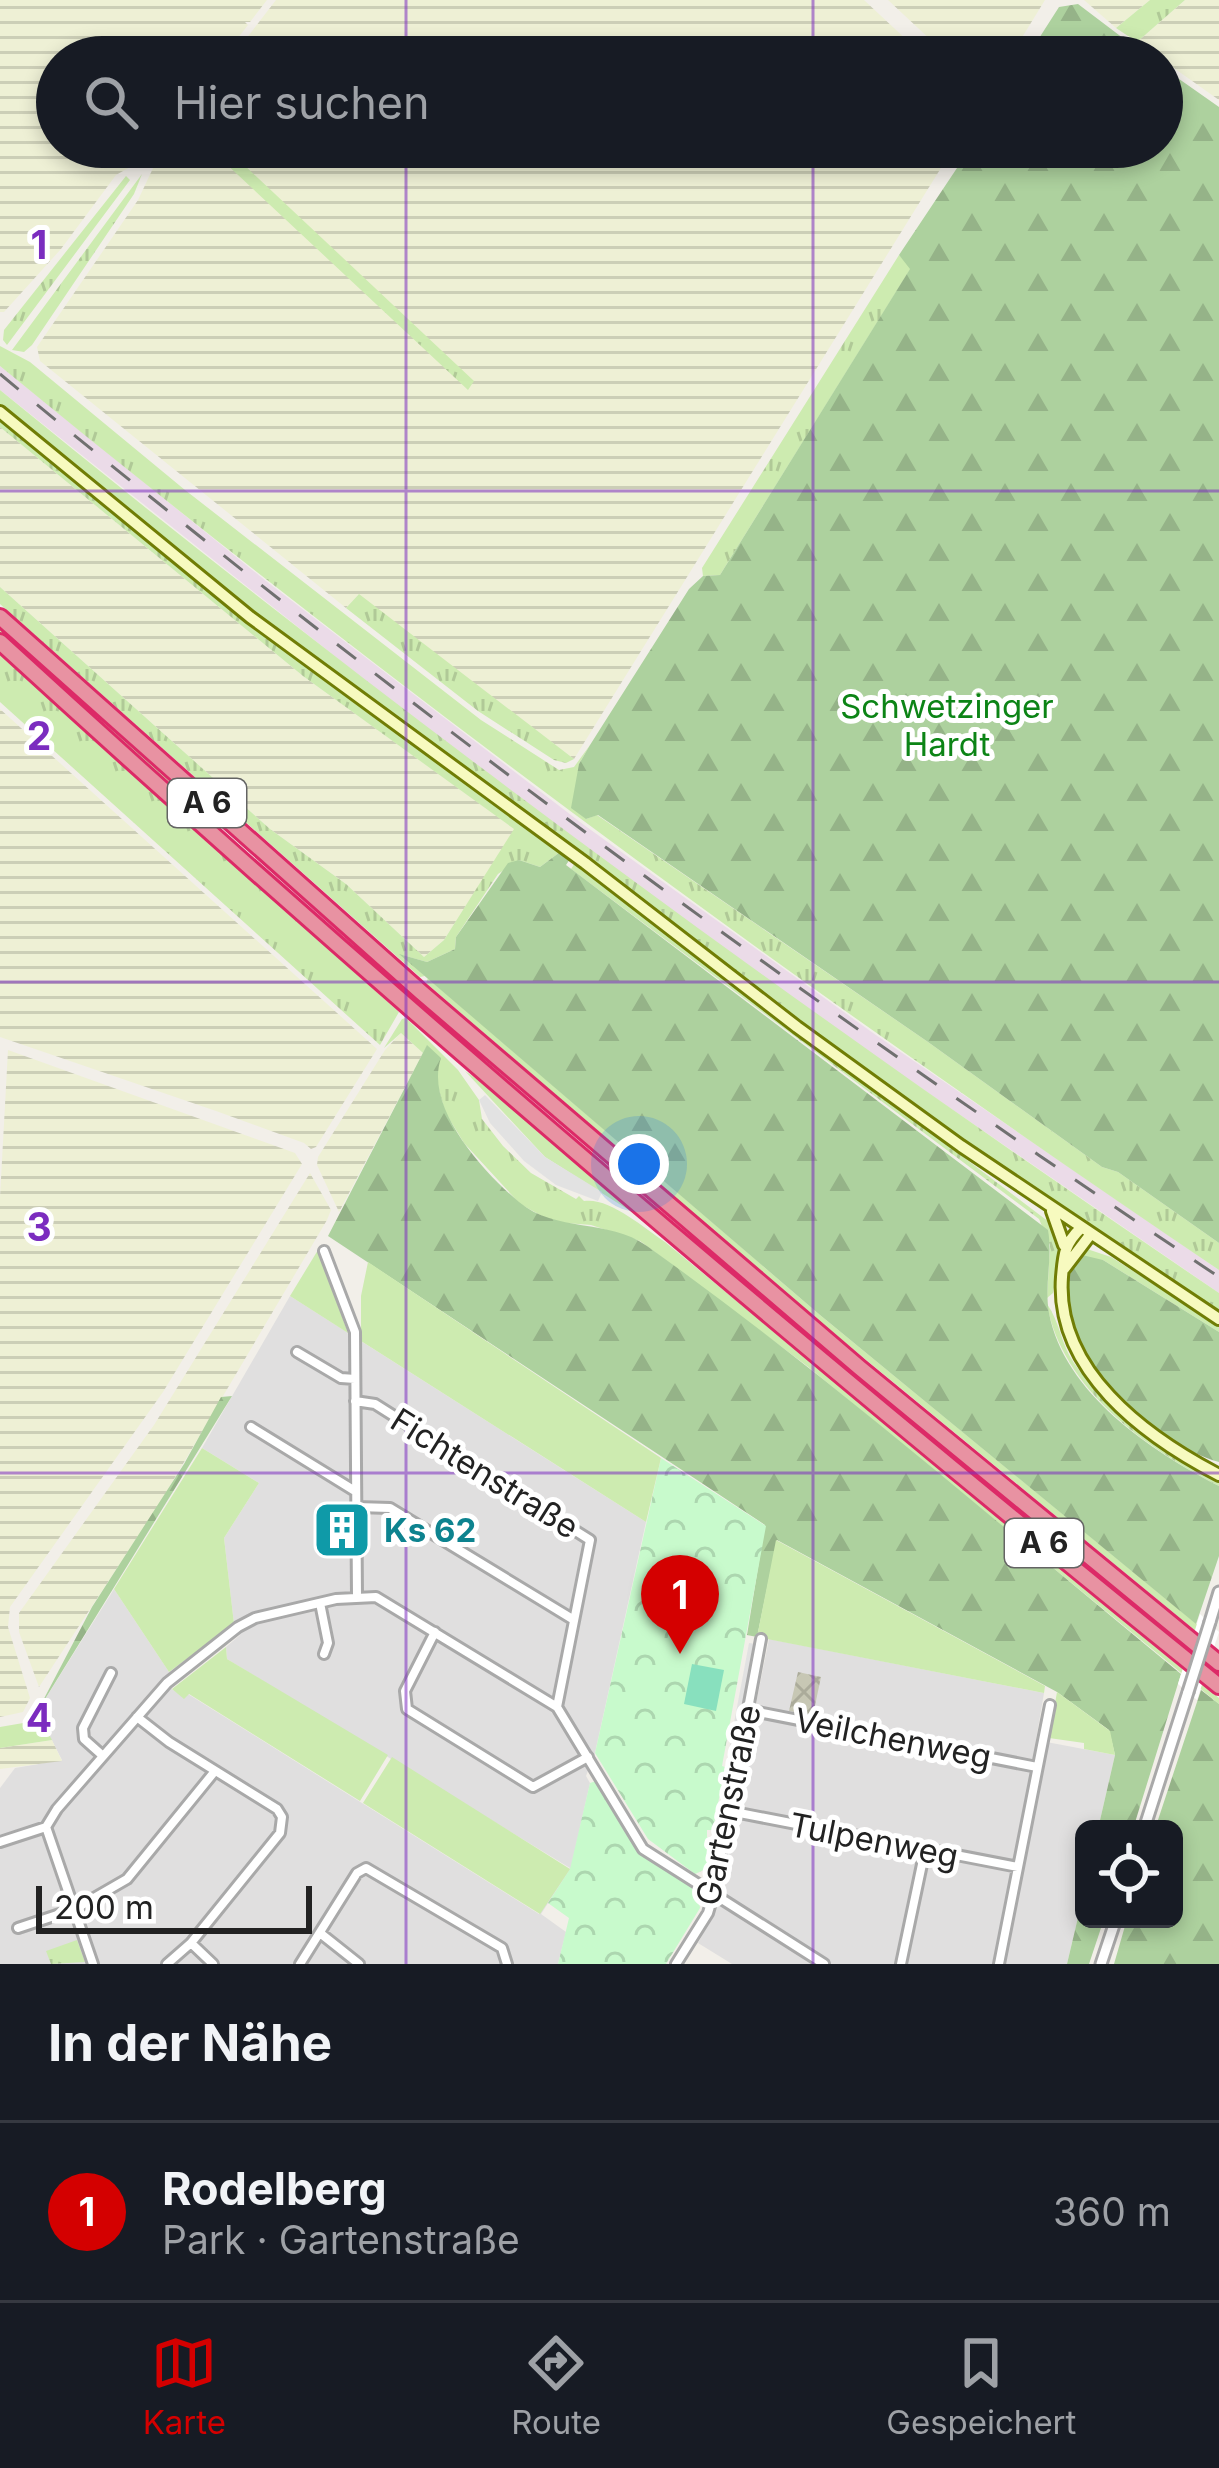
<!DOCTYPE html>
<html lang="de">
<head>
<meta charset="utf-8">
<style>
  :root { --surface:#171b24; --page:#242831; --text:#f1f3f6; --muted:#9ea1a6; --line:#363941; --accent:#d40000 }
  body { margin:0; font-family:Inter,sans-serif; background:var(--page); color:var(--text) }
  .controls { position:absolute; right:36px; bottom:36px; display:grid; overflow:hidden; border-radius:18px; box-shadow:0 6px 18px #0003 }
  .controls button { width:108px; height:108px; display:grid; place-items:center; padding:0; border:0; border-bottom:3px solid var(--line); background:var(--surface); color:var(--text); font:60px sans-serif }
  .scale { position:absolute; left:36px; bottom:30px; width:276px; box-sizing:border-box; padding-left:12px; border:6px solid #222; border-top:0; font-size:33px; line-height:42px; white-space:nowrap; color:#222; -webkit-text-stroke:9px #fff; paint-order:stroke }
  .you { position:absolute; left:639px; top:1164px; width:42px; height:42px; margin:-30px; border:9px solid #fff; border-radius:50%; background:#1a73e8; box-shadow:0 0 0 18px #1a73e833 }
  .badge { display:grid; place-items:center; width:78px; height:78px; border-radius:50%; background:var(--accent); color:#fff; font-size:39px; font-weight:700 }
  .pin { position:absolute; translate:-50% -99px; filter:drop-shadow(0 3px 6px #0008) }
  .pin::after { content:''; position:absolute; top:63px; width:42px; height:36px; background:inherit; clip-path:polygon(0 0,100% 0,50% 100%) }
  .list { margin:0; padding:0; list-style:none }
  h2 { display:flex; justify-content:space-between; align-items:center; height:156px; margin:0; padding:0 48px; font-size:51px }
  h2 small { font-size:39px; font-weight:400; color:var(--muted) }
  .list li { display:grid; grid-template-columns:78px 1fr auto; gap:36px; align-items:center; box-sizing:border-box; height:180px; padding:0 48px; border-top:3px solid var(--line) }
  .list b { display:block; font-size:45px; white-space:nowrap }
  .list p { margin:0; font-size:39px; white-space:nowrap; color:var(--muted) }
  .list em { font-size:39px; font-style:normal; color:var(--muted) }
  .icon { flex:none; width:66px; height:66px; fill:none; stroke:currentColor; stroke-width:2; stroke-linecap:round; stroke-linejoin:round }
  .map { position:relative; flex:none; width:1219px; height:1964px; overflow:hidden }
  .search { position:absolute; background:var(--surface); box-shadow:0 6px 18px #0003; left:36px; right:36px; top:36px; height:132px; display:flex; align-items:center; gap:30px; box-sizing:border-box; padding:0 42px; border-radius:66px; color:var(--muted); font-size:45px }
  .sheet { height:336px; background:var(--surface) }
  nav { display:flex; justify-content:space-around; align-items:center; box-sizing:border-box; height:168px; border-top:3px solid var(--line); background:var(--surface); font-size:33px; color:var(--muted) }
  nav a { display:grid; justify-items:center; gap:6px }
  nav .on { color:var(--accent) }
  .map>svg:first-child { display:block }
  .residential { fill:#e0dfdf }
  .industrial { fill:#ebdbe8 }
  .construction { fill:url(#construction-cross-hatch) }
  .farmland { fill:url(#farmland-rules) }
  .grass { fill:url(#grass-tufts) }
  .forest { fill:url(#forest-firs) }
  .park { fill:url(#park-crowns) }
  .garden { fill:#cdebb0 }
  .pitch { fill:#88e0be }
  .parking { fill:#e2e2e2 }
  .pier { fill:#fff }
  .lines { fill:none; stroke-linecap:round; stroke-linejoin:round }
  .minor-casing { stroke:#a9a9a9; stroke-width:14 }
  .tertiary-casing { stroke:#a9a9a9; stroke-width:15 }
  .secondary-casing { stroke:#707d05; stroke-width:16 }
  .motorway-casing { stroke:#dc2a67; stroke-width:20 }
  .minor { stroke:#fff; stroke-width:8 }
  .tertiary { stroke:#fff; stroke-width:9 }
  .secondary { stroke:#f7fabf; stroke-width:10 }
  .motorway { stroke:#e892a2; stroke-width:14 }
  .rail { stroke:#707070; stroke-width:3; stroke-dasharray:24 24; stroke-linecap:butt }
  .tertiary-bridge-casing { stroke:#a9a9a9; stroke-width:15; stroke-linecap:butt }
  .tertiary-bridge { stroke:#fff; stroke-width:9 }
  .grid { fill:none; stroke:#7b2cbf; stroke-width:3; stroke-opacity:0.55 }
  .labels { text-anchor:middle; stroke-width:10; stroke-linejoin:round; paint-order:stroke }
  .shield { fill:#fff; stroke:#646464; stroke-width:3 }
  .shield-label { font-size:30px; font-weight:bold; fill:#222 }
  .park-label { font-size:33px; fill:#0c8416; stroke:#fff }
  .street-label { font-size:33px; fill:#222; stroke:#fff }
  .culture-label { font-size:33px; font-weight:bold; fill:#0d838f; stroke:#fff; text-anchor:start }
  .grid-label { font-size:39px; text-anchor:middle; font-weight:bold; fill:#7b2cbf; stroke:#fff; stroke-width:10; stroke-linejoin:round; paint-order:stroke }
</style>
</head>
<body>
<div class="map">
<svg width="1219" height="1964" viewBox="0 0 1219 1964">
  <defs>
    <pattern id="construction-cross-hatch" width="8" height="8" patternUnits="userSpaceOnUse" patternTransform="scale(3)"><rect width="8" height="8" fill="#c7c7b4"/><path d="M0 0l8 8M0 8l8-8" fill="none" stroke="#abab9a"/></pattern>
    <pattern id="farmland-rules" width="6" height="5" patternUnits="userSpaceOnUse" patternTransform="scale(3)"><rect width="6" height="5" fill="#eef0d5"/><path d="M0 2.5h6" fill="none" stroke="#ccceb7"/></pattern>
    <pattern id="grass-tufts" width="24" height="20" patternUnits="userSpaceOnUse" patternTransform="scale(3)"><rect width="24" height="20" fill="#cdebb0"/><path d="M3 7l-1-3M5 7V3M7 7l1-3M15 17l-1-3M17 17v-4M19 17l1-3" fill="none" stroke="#b0c997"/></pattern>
    <pattern id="forest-firs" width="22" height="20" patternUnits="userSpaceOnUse" patternTransform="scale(3)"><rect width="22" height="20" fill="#add19e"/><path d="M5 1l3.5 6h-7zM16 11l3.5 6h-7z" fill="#95b388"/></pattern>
    <pattern id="park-crowns" width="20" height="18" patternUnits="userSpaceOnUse" patternTransform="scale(3)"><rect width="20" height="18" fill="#c8facc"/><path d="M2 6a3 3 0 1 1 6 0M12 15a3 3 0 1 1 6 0" fill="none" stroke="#acd6af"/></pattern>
  </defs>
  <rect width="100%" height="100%" fill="#f2efe9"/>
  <!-- residential -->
  <path class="residential" d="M290,1296L646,1522L595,1753L586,1776L590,1783L571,1868L541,1914L566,1932L558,1964H0V1788L15,1768L62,1760L37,1712L114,1589L169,1672L172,1689L184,1698L188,1694L539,1914L570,1868L227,1659L226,1647L240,1635L234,1624L224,1538L259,1483L202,1448Z
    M769,1639L1044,1693L1036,1740L1115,1755L1098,1829H1084V1892L1067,1964H732L698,1943L720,1902V1883Z"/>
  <!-- industrial -->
  <path class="industrial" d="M0,366L266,581L584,825L873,1033L1219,1270V1293L789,997L440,740L0,390Z"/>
  <!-- construction -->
  <path class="construction" d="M798,1672L821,1677L813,1715L789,1711Z"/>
  <!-- farmland -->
  <path class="farmland" d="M0,0H267L250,22H245L248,25L223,57H57V147H157L146,158L116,175L61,249L4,312H0Z
    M276,0H864L925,57H232Z
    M888,0H1045L1010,57H949Z
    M1084,0H1150L1116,28Z
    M1185,0H1219V100L1137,42Z
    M163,147H954L574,759L358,595L346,608L40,361L37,347L138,200Z
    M0,427L303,676L515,829L444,940L424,957L346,884L270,829L0,587Z
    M0,709L377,1049L316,1147L311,1149L304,1143L216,1111L0,1037Z
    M401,1033L423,1053L339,1212L317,1165L318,1157L385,1050Z
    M8,1050L295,1153L302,1164L163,1392L10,1607L8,1627L30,1698L23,1712L0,1717V1197Z
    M310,1173L331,1210L327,1220L161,1501L39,1687L19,1632V1613L154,1425Z
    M52,1740L62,1761L0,1769V1748Z"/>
  <!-- grass -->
  <path class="grass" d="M1150,0H1185L1137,42L1116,28Z
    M208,147H225L474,381L468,390Z
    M142,174L134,194L32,345L24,352L12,350Z
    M126,176L130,180L7,345L3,340L4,330Z
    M899,255L911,268L720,575L703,576L702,568Z
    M0,346L30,362L185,490L481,720L559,770L574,767L590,745L579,764L586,819L597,815L928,1042L1102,1167L1118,1172L1219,1243V1270C799,986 392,688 0,366Z
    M0,390C393,712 798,1008 1219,1293V1313L896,1095L780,1010L582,854L248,610L0,406Z
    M0,418L235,611L560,852L540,867L519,860L498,874L456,937L455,949L427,962L402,955L425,976L420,977L0,604V587L270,829L346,884L424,957L444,940L514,829L303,676L0,427Z
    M359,594L574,759L566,763L554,760L478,711L346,608Z
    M0,625L185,793L182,797L0,633Z
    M0,655L399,1012L380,1045L0,702Z
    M575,863L1049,1222C1063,1241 1057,1271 1053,1293L1047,1298L1050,1245L1039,1219L571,869Z
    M428,978L820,1315L1216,1640L1214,1646L814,1317L426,983Z
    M406,1018L458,1070L479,1100L482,1119L503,1146L531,1173L576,1199L579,1196L584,1201C609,1197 643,1227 665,1242L1219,1698V1704L807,1366L640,1241L591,1225L553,1222L520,1204L464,1143L445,1112L427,1046L423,1053L401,1033L384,1048L402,1019Z
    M465,1071L483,1083L635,1214L545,1157Z
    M1087,1249L1111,1257L1219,1326V1332L1103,1260L1076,1259Z
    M1047,1304C1060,1322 1061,1345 1074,1363C1109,1414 1166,1451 1219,1479V1486C1146,1448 1062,1389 1047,1304Z
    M77,1940L85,1962L51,1964L46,1951Z"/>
  <!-- forest -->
  <path class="forest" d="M1078,4L1148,57H1027L1059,7Z
    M1162,67L1219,107V1243L1118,1172L1102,1167L928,1042L598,815L586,819L571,808L579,764L590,745L689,589L703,576L720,575L910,269L899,255L971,147H1162Z
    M560,852L570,859L566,865L1048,1230C1053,1258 1044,1285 1049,1313C1064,1393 1151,1451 1219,1486V1556L1196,1624L820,1315L399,954L427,962L455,949L456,937L508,863L519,860L540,867Z
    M427,1045L441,1058C424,1107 483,1172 519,1202C556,1233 608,1218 647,1246C832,1378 1004,1529 1181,1674L1133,1829H1098L1115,1755L1109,1730L1057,1692L777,1540L757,1637L747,1635L765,1525L328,1236Z
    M1082,1255L1103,1260L1219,1332V1462C1156,1444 1078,1372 1068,1307C1065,1288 1067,1268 1082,1255Z
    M232,1396L37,1712L92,1607L184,1464L221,1397Z
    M1201,1690L1219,1704V1964H1114L1127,1919H1174V1829H1155Z
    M1084,1892V1919H1104L1089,1964H1067Z"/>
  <!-- park -->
  <path class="park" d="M661,1458L766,1526L722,1766L725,1767L713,1830H707V1837L713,1839L708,1868L695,1874L648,1839L595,1753Z
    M596,1781L640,1853L698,1892L700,1908L666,1964H558L569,1918L548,1903L570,1869L590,1783Z"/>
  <!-- garden -->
  <path class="garden" d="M318,1250L348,1333L290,1296Z
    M368,1262L661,1458L646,1522L361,1341V1296Z
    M202,1448L259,1483L224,1538L234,1624L169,1672L114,1589Z
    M776,1540L1045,1686L1044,1693L757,1637Z
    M226,1647L227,1659L388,1755L360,1801L189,1694L184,1699L172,1689Z
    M1057,1692L1110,1731L1115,1755L1084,1749V1743L1049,1738Z
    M37,1712L52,1740L0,1748V1727L29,1722Z
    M392,1757L570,1869L540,1914L363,1803Z"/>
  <!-- pitch -->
  <path class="pitch" d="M692,1664L724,1670L716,1711L684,1704Z"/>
  <!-- parking -->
  <path class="parking" d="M485,1095L545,1157L602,1192L598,1201L556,1185L524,1161L490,1123L479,1100Z
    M749,1643L756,1644L733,1756L728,1755Z"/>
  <!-- pier -->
  <path class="pier" d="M1200,1614L1219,1632L1197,1700L1178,1684Z"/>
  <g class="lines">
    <!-- minor casing -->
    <g class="minor-casing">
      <path id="minor" d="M324,1251L355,1332L357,1596
        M297,1352L341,1378L355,1379
        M355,1401L375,1404L590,1540L557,1707
        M251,1427L355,1491
        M357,1507L390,1508L574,1620
        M320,1603L328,1643L324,1654
        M435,1632L405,1691L407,1709L533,1787L588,1757
        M748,1710L1037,1767
        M137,1717L169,1742L277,1809L282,1817L280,1833L191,1943L167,1964
        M103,1756L84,1739L83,1728L111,1673
        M729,1811L1018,1867
        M0,1842L46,1827
        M18,1928L75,1909L127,1879L215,1771
        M320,1933L359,1964
        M191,1943L213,1964
        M93,1964L46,1827L57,1809L167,1683L238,1627L255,1618L336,1599L376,1597L557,1707L643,1849L824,1964
        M300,1964L357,1873L366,1868L502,1948L507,1964
        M676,1964L708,1913L713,1896L761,1639
        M901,1964L925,1850
        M999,1964L1050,1705"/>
    </g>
    <!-- tertiary casing -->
    <g class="tertiary-casing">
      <path id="tertiary" d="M1210,1622L1219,1592
        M1144,1829L1188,1692
        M1101,1964L1116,1919"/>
    </g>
    <!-- secondary casing -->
    <g class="secondary-casing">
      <path id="secondary" d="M0,412L250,617L585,863L797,1027L961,1146L1219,1319
        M1052,1211L1064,1245
        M1081,1228C1064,1244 1064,1255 1062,1277C1055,1370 1144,1436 1219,1475
        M1064,1269L1090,1235"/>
    </g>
    <!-- motorway casing -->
    <g class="motorway-casing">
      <path id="motorway" d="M0,617L421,992L860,1368L1219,1663
        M0,642C394,1003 803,1350 1219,1686"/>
    </g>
    <!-- minor -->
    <use href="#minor" class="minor"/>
    <!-- tertiary -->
    <use href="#tertiary" class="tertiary"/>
    <!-- secondary -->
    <use href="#secondary" class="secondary"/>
    <!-- motorway -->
    <use href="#motorway" class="motorway"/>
    <!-- rail -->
    <path class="rail" d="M0,374C389,697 798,996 1219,1277"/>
    <!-- tertiary-bridge casing -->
    <g class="tertiary-bridge-casing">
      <path id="tertiary-bridge" d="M1188,1692L1210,1622"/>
    </g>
    <!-- tertiary-bridge -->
    <use href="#tertiary-bridge" class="tertiary-bridge"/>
  </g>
  <!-- grid -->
  <path class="grid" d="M406,0V57M813,0V57M406,147V1964M813,147V1964M0,491H1219M0,982H1219M0,1473H1219"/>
  <!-- icons -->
  <defs>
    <g id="building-square" transform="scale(3)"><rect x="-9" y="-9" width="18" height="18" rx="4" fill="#0f9aa8" stroke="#fff"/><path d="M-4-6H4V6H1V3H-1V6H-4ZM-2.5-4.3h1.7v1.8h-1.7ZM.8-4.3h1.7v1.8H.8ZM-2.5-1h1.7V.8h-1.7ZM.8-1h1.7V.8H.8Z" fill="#fff"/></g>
  </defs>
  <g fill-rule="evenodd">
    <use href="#building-square" x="342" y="1530"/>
  </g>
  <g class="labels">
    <!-- shield labels -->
    <g class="shield">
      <rect x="168" y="779" width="78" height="48" rx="9"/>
      <rect x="1005" y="1519" width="78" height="48" rx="9"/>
    </g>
    <g class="shield-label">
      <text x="207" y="813">A 6</text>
      <text x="1044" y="1553">A 6</text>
    </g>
    <!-- park labels -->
    <g class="park-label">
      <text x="947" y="718">Schwetzinger<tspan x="947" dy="38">Hardt</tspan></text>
    </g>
    <!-- street labels -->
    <g class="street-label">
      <text transform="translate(485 1473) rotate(32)" y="12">Fichtenstraße</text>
      <text transform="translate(893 1738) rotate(11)" y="12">Veilchenweg</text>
      <text transform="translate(728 1805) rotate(-78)" y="12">Gartenstraße</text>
      <text transform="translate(874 1840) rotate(11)" y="12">Tulpenweg</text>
    </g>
    <!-- culture labels -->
    <g class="culture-label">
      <text x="384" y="1542">Ks 62</text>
    </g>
  </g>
  <g class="grid-label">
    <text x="39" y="259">1</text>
    <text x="39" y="750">2</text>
    <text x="39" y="1241">3</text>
    <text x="39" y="1732">4</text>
  </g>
</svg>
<div class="controls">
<button><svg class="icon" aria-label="locate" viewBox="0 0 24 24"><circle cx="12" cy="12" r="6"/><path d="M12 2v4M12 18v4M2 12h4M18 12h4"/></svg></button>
</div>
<div class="scale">200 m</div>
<div class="you"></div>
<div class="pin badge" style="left:680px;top:1654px">1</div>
<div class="search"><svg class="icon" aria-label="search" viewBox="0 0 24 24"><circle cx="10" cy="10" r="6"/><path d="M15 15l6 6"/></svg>Hier suchen</div>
</div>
<section class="sheet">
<h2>In der Nähe<small></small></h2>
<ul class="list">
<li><span class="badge">1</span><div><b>Rodelberg</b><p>Park · Gartenstraße</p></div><em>360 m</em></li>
</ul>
</section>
<nav>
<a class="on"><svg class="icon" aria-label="map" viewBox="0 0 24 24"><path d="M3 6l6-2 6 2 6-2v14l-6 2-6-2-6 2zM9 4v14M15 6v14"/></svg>Karte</a>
<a><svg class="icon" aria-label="directions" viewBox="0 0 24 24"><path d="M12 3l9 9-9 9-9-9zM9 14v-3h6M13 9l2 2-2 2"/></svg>Route</a>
<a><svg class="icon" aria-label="saved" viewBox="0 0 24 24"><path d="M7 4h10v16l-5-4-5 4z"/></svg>Gespeichert</a>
</nav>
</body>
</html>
